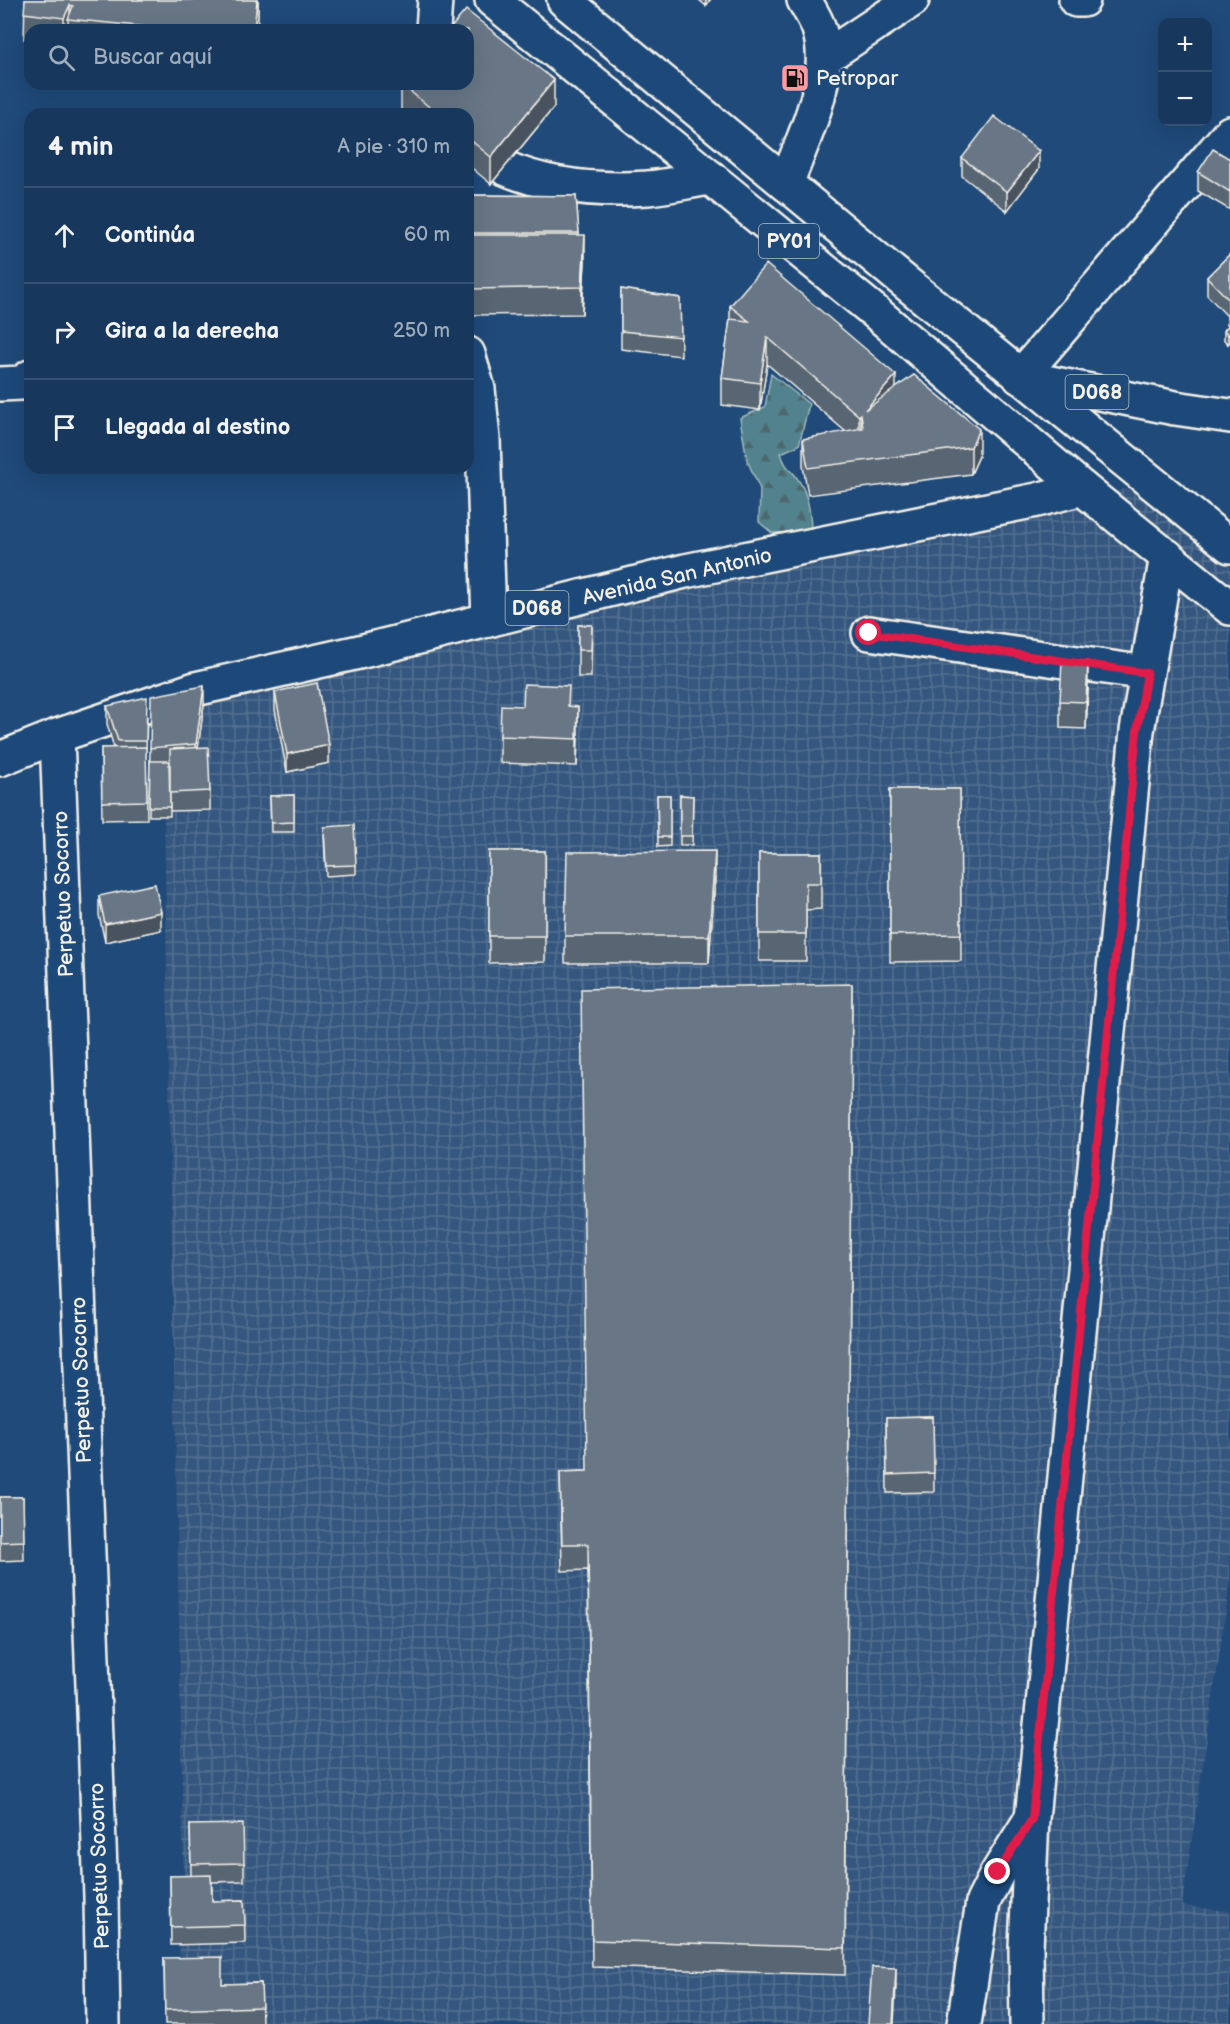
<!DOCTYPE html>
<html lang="es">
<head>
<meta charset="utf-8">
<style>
  :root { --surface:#17385c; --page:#203f62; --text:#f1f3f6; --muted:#9eacbb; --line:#365272 }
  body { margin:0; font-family:"Balsamiq Sans",sans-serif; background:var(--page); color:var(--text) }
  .controls { position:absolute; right:18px; top:18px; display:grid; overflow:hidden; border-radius:12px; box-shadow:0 6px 24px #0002 }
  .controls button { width:54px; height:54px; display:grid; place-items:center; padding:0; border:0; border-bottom:2px solid var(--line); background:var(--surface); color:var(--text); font:30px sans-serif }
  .stop { position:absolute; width:18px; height:18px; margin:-14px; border:4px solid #e11d48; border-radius:50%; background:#fff }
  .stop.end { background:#e11d48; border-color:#fff; box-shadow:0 2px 6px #0008 }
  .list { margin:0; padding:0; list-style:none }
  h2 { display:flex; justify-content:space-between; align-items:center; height:78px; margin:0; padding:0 24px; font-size:26px }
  h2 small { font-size:20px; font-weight:400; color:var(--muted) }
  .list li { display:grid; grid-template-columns:39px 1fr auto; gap:18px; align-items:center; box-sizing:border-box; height:96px; padding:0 24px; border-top:2px solid var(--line) }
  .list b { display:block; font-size:22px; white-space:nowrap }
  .list em { font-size:20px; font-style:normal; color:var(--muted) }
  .icon { flex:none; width:33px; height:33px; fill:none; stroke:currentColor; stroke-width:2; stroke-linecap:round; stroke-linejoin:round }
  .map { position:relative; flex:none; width:1230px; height:2024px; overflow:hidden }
  .search { position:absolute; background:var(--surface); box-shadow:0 6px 24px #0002; left:24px; top:24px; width:450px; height:66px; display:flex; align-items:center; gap:15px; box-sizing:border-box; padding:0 21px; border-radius:18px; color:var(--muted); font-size:22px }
  .panel { position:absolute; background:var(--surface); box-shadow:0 6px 24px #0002; left:24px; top:108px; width:450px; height:366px; border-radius:18px }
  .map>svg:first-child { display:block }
  .industrial { fill:url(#industrial-grid) }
  .forest { fill:url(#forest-firs); stroke:#a2baba; stroke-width:1.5 }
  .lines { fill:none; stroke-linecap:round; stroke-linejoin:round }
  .minor-casing { stroke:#f4f1e8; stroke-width:38 }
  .major-casing { stroke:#f4f1e8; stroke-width:38 }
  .highway-casing { stroke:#f4f1e8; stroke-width:38 }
  .minor { stroke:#1f4a7a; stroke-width:33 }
  .major { stroke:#1f4a7a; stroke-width:33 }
  .highway { stroke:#1f4a7a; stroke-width:33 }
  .wall { fill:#596573; stroke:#f4f1e8; stroke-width:1.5 }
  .shaded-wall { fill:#48535e; stroke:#f4f1e8; stroke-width:1.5 }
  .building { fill:#677686; stroke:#f4f1e8; stroke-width:1.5 }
  .route { stroke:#e11d48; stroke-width:8 }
  .labels { text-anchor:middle; stroke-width:6; stroke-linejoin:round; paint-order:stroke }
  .shield { fill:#1f4a7a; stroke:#b4bfc7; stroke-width:1.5 }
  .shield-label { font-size:20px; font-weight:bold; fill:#f4f1e8 }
  .poi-label { font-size:21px; fill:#f4f1e8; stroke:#1f4a7a; text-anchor:start }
  .street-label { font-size:21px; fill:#f4f1e8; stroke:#1f4a7a }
</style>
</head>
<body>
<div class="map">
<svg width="1230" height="2024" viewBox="0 0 1230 2024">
  <defs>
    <pattern id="industrial-grid" width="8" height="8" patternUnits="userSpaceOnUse" patternTransform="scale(1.5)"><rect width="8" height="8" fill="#35577e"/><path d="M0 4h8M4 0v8" fill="none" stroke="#537090"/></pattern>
    <pattern id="forest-firs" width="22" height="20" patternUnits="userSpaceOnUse" patternTransform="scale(1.5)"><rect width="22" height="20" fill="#51828d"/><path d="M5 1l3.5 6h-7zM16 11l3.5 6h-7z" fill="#4d686d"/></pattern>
  </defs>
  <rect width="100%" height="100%" fill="#1f4a7a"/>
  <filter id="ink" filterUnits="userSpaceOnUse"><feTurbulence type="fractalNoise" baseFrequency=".0167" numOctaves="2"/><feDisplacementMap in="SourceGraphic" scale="12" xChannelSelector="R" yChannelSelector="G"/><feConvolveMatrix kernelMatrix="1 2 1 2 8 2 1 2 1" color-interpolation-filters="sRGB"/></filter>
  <g filter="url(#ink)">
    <!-- industrial -->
    <path class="industrial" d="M1169,479L1230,535V1583L1182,1906L1230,1911V2024H173L184,1901L162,709Z"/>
    <!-- forest -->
    <path class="forest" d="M771,374L809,404L799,445L781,453C786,471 792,468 799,481C808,495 810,511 811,527L795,532L772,533L759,522L760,489L747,460L740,418L765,407Z"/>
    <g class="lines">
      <!-- minor casing -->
      <g class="minor-casing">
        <path id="minor" d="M1076,0H1083
          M433,30L435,0
          M824,58L912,0
          M505,168C549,187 599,191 647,188C668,186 690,181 711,178
          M786,184C803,138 835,78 819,29C816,19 809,9 804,0
          M468,354L478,389L483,439L489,620
          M1020,377L1230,133
          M0,384L22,383L30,377
          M869,633L1147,673
          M57,736L101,1896L103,2024
          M964,2024L983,1902L998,1872L1030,1821
          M1027,2024L1026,1947L1032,1819L1137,731L1167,556"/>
      </g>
      <!-- major casing -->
      <g class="major-casing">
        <path id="major" d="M1020,377L1175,408L1230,416
          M0,759L57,736L195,689L359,652L685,571L1037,500L1082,488"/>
      </g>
      <!-- highway casing -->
      <g class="highway-casing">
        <path id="highway" d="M492,0L874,311L1082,488L1230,608
          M564,0L900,278L1230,546"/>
      </g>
      <!-- minor -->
      <use href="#minor" class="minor"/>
      <!-- major -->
      <use href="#major" class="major"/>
      <!-- highway -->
      <use href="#highway" class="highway"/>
    </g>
    <!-- wall -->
    <path class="wall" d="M25,0H258V14L257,30H30V40L24,39Z
      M699,0H710L706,6Z
      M401,84L554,107L491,184L468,165V114H405L401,111Z
      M962,158L1039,169L1007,211L962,176Z
      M1230,159V210L1198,191V172Z
      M468,195L576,196L579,235L585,261L582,314L468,315Z
      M1230,254V342L1228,344L1224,340V330L1229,325L1227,324V316L1207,295V277Z
      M621,289L680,298L681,356L621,349Z
      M730,306L896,388L914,375L979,456L971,474L808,495L803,466V439L846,432L767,364L760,410L722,405V378L730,319Z
      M578,625H592L591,677H578Z
      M1088,689L1086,729L1060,728V701Z
      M275,692L329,763L287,772L275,710Z
      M204,704L198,748L210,791V810L170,811L169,764L170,816H149L150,748Z
      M107,706L147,716L146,753L147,819L102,820L101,748H114L107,724Z
      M569,706L578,734L577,766L500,763V736Z
      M890,789H960L961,961L890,962Z
      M294,795V832H271L270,796Z
      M657,795H670V846L658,847Z
      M680,795L693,796L692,845H680Z
      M324,836L356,865V874L326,876Z
      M489,851H545V962L489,963Z
      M759,853H821V909L806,910V961H759Z
      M715,878L709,963H565V936Z
      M99,896L161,930L105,942L99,915Z
      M852,984L845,1975L592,1967L588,1570L562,1571L560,1472L587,1471Z
      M933,1417L934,1492L887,1493L886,1418Z
      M0,1497H23L24,1560L0,1561Z
      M190,1825L244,1863V1881L212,1882V1901L244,1900L245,1943L171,1945L170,1876H191Z
      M164,1958L222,1984L261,1983L262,2024H165Z"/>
    <!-- shaded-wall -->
    <path class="shaded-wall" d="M257,0H258V14L257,30H254Z
      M706,0H710L706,6Z
      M70,5V19H68V30H64V18Z
      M554,80V107L491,184V157Z
      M1039,151V169L1007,211V192Z
      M585,235V261L582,314V287Z
      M1230,297V315H1228V299Z
      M1230,333V342L1228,344V335Z
      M767,337V364L760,410V383Z
      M896,375V402L865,410Z
      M861,414V441L859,443V416Z
      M979,429V456L971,474V447Z
      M1088,662V689L1086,729V702Z
      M204,686V704L196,762V744Z
      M578,707V734L577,766V739Z
      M329,745V763L287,772V754Z
      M715,851V878L709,963V936Z
      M161,912V930L105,942V924Z
      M896,1968V1987L894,2024H893Z"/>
    <!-- building -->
    <path class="building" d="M25,0H257L254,30H180L68,19L73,6L70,5L64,18L24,13Z
      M466,10L554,80L491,157L468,138V114H438L401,84H468V30H449Z
      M994,116L1039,151L1007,192L962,158Z
      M1213,149L1230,159V192L1198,172Z
      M468,195L576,196L579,233H468Z
      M468,235H585L582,287L468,289Z
      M1230,254V297L1228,299L1207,277Z
      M766,264L896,375L865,410L914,375L979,429L971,447L808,468L803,439L863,428L861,414L859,416L767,337L760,383L722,378L730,319L749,321L730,306Z
      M621,289L680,298L681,337L621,331Z
      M1230,324V333L1228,335L1224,330Z
      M578,625H592L591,650H578Z
      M1062,661L1088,662L1086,702L1060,701Z
      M317,683L329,745L287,754L275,692Z
      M524,684L569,686L568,706L578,707L577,739L500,736L501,705L523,706Z
      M204,686L196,744L150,748L151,696Z
      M147,697L146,741H118L107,706Z
      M146,747L147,801L102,802L101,748Z
      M208,747L210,791L170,793V749Z
      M150,761H169L170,807H149Z
      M890,789H960L961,934L890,935Z
      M294,795V822L271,823L270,796Z
      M657,795H670V837H658Z
      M680,795L693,796L692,836H680Z
      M354,825L356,865L326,866L324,827Z
      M489,851H545V936H489Z
      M715,851L709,936H565L567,852Z
      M759,853H821V883H806V934H759Z
      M155,884L161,912L105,924L99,896Z
      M852,984L845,1948L592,1940L588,1544H562L560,1472L587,1471L581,989Z
      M933,1417L934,1473L887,1475L886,1418Z
      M0,1497H23L24,1541L0,1542Z
      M243,1824L244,1863L191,1864L190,1825Z
      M211,1875L212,1901L244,1900L245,1925L171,1927L170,1876Z
      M222,1957V1984L261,1983L262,2007L165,2010L164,1958Z
      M872,1967L896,1968L893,2024H868Z"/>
  </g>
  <g class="lines" filter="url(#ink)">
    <!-- route -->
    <path class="route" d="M869,633L1147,673L1137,731L1032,1819L998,1872"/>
  </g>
  <!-- icons -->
  <defs>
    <g id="fuel-square" transform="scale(1.5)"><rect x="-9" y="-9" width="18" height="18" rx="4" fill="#ff9aa2" stroke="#1f4a7a"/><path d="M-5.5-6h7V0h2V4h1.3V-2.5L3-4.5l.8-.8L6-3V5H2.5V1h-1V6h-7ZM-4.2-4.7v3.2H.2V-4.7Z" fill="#111"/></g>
  </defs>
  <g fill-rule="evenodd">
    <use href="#fuel-square" x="795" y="78"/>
  </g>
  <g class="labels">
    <!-- shield labels -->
    <g class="shield">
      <rect x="759" y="224" width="60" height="34" rx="4.5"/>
      <rect x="1065.5" y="375" width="63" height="34" rx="4.5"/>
      <rect x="505.5" y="591" width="63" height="34" rx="4.5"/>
    </g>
    <g class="shield-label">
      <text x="789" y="248">PY01</text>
      <text x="1097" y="399">D068</text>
      <text x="537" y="615">D068</text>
    </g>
    <!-- poi labels -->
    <g class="poi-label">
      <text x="816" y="85">Petropar</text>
    </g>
    <!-- street labels -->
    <g class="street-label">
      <text transform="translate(677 576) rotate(-13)" y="7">Avenida San Antonio</text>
      <text transform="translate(63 894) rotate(-92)" y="7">Perpetuo Socorro</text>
      <text transform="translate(81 1380) rotate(-92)" y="7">Perpetuo Socorro</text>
      <text transform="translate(99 1866) rotate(-92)" y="7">Perpetuo Socorro</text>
    </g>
  </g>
</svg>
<div class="controls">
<button>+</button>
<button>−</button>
</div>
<div class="stop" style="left:869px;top:633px"></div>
<div class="stop end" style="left:998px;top:1872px"></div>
<div class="search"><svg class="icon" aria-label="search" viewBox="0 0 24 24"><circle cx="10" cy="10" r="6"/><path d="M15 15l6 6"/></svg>Buscar aquí</div>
<section class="panel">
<h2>4 min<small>A pie · 310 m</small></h2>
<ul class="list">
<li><svg class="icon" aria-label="ahead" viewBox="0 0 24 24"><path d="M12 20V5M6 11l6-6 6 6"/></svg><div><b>Continúa</b></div><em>60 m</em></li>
<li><svg class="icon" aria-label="right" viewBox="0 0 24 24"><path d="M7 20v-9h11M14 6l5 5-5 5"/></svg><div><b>Gira a la derecha</b></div><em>250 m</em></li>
<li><svg class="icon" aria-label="arrive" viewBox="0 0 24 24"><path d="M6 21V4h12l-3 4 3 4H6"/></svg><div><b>Llegada al destino</b></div></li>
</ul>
</section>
</div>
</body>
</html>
